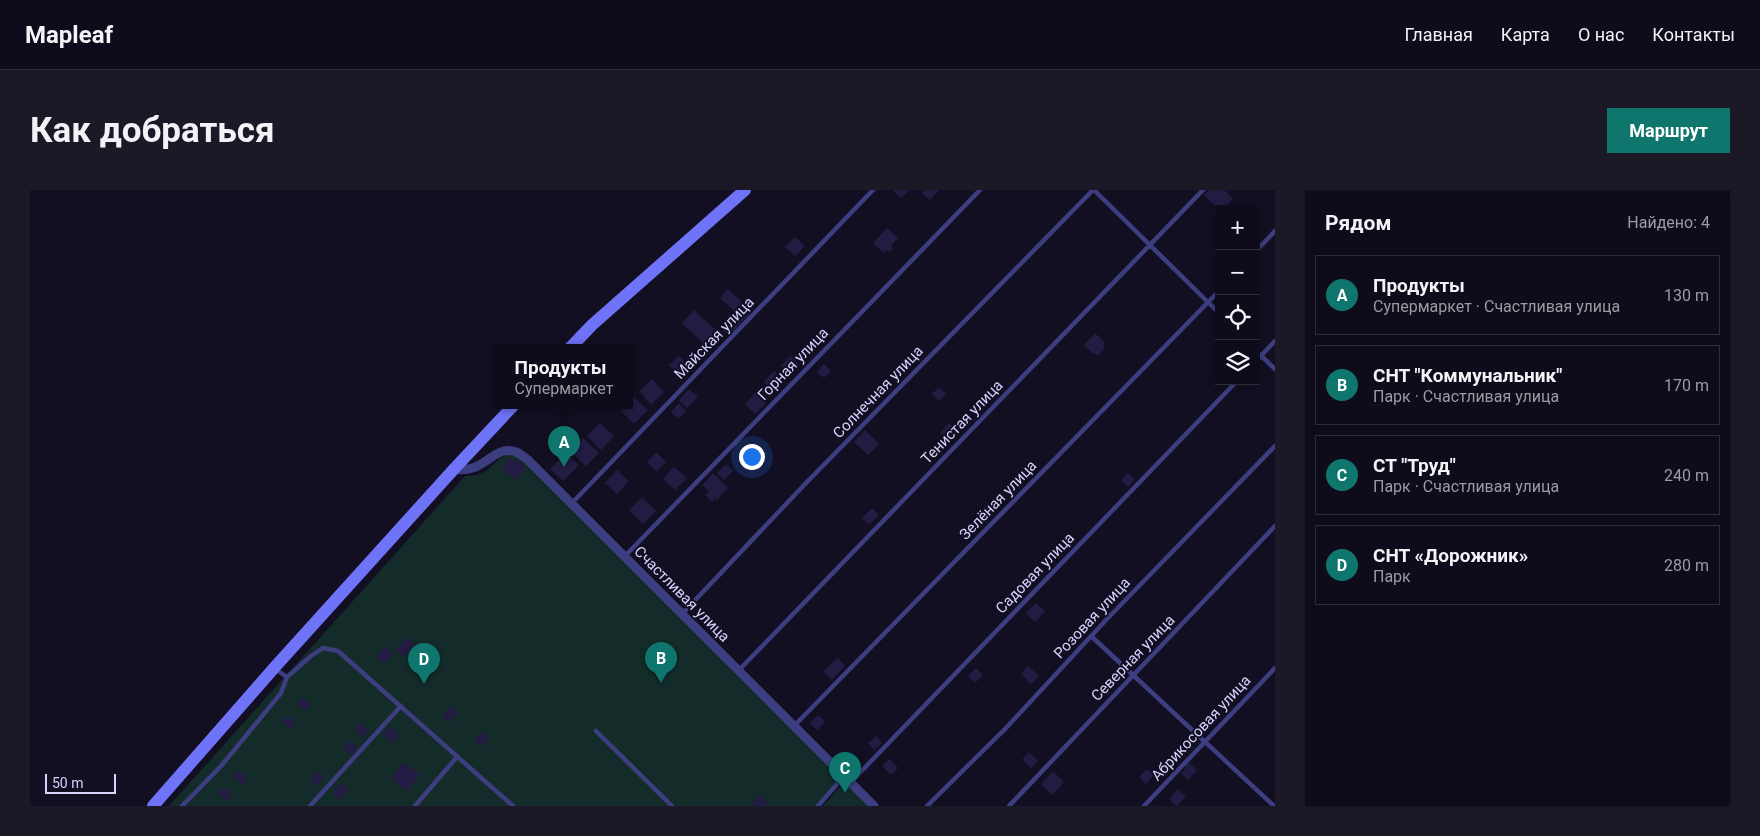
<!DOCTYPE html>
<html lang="ru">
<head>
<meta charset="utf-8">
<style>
  :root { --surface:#0e0b1a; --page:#1c1927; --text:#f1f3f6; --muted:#9b9ba2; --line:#2e2b39; --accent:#0f766e }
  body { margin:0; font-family:Roboto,sans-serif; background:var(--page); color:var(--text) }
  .controls { position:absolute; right:15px; top:15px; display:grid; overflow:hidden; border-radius:0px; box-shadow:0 2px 8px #0003 }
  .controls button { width:45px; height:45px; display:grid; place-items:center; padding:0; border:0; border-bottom:1px solid var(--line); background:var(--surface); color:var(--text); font:25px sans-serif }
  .scale { position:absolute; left:15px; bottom:12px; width:71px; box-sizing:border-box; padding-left:5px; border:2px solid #d6d3fd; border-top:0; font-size:14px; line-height:18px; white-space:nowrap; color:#d6d3fd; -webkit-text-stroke:4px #120f23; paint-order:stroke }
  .you { position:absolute; left:721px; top:266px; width:18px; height:18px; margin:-12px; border:4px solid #fff; border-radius:50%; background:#1a73e8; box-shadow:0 0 0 8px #1a73e833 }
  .badge { display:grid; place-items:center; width:32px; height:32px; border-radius:50%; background:var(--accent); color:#fff; font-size:16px; font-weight:700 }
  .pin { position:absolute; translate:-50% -41px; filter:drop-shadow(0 1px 2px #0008) }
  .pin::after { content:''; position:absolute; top:26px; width:18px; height:15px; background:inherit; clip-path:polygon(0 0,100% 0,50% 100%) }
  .popup { position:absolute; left:465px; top:154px; width:138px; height:65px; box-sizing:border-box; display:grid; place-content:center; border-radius:0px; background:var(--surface); filter:drop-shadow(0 1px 4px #0005); font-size:16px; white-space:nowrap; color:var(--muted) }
  .popup b { font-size:19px; color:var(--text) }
  .popup::after { content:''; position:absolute; left:50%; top:100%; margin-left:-10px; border:10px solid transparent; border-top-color:var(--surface) }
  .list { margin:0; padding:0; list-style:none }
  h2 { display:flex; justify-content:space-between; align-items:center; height:65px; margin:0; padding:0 20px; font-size:21px }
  h2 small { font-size:16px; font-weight:400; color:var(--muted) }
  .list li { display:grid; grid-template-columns:32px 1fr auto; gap:15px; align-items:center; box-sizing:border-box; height:80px; margin:0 10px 10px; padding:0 10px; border:1px solid var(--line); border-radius:0px }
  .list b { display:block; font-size:19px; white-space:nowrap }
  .list p { margin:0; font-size:16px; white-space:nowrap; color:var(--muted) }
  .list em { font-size:16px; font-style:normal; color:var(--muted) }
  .icon { flex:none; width:28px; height:28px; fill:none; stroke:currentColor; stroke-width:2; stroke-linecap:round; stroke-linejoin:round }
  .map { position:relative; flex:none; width:1245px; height:616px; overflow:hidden; border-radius:0px }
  header { display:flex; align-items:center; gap:30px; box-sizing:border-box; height:70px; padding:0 25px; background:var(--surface); border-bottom:1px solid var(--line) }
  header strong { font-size:24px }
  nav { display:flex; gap:28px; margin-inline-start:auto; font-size:18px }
  .intro { display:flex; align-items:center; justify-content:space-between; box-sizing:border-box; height:120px; padding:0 30px }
  h1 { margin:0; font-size:35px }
  .button { padding:12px 22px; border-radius:0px; background:var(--accent); color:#fff; font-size:18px; font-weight:700 }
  main { display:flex; gap:30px; padding:0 30px }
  aside { flex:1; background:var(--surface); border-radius:0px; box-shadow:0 2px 8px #0003 }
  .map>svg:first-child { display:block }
  .green { fill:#132c2a }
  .building { fill:#221c43 }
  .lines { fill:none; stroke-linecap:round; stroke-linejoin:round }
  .service { stroke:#3d3e7f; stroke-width:4.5 }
  .minor { stroke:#3d3e7f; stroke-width:9 }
  .secondary { stroke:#6f73f8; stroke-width:12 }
  .labels { text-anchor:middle; stroke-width:4; stroke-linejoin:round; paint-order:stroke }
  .street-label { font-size:15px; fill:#d6d3fd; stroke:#120f23 }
</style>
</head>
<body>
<header>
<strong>Mapleaf</strong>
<nav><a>Главная</a><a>Карта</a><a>О нас</a><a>Контакты</a></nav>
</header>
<div class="intro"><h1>Как добраться</h1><a class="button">Маршрут</a></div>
<main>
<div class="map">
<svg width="1245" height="616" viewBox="0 0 1245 616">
  <rect width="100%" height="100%" fill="#120f23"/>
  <!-- green -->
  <path class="green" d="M481,263L496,273L814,586L788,616H139L435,286C463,286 460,270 481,263Z
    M815,591L839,616H793Z"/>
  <!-- building -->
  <path class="building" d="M863,0H879L871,8Z
    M894,0H909L900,10L892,3Z
    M1179,0H1194L1203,9L1193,19H1188L1174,5Z
    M857,38L868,48L861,56L863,58L859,62L857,60L854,63L843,53Z
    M765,47L775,56L765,66L755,57Z
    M698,99L722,121L699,146L693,140L707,124L690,108Z
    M664,120L689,143L679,154L681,156L667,171L660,166L673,153L652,133Z
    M1065,143L1075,153L1073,156L1075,158L1068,166L1065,163L1063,164L1054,155Z
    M649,166L657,174L647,183L639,175Z
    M760,166L770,175L760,185L751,176Z
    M794,174L801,181L794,188L787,182Z
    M744,181L753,190L743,201L734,192Z
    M622,189L634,202L621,215L609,201Z
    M909,197L916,204L909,211L902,204Z
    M659,199L668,207L657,218L649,210Z
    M725,203L736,213L725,224L715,214Z
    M604,207L618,220L604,234L591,221L596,216H599V212Z
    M649,213L656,221L649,229L641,222Z
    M570,233L584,246L571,260L557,246Z
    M919,233L929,242L919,252L910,243Z
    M835,240L849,254L838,265L824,252Z
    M553,248L569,263L556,276L540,261Z
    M626,262L636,272L627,282L617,272Z
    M536,263L549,275L533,291L520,279Z
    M479,268L488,271L496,278L486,290L471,278Z
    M696,274L703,281L694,290L687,283Z
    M644,277L657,288L645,300L633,289Z
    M587,280L599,291L587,304L575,293Z
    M683,283L698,298L687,310L685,309L682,312L675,305L679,301L672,295Z
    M1098,283L1105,289L1098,297L1091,291Z
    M612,307L626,321L613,334L599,320Z
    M842,318L849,325L839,335L832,328Z
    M1006,413L1015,421L1005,432L996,423Z
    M377,447L385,454L374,467L366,460Z
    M355,456L364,464L354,474L346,467Z
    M808,468L815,476L802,490L793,481Z
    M998,476L1009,486L1001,494L991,484Z
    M946,478L953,485L945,493L938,486Z
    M273,507L281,515L275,521L267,514Z
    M422,515L428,522L419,532L412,526Z
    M788,525L795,532L787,540L780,533Z
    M258,526L266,533L260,539L252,531Z
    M330,533L339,540L334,547L325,540Z
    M360,536L369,546L362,553L353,543Z
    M452,542L459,548L451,557L444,551Z
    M847,546L852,553L844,560L838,553Z
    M319,551L327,558L321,565L313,558Z
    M999,562L1008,571L1001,578L992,570Z
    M859,569L868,578L861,585L852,576Z
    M374,572L390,585L376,601L361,587Z
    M1158,572L1167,580L1158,590L1151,583L1156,578L1154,575Z
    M1117,579L1124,585L1116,594L1109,587Z
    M209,580L218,589L212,595L203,586Z
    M288,581L295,588L287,596L280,589Z
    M1023,581L1034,592L1022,605L1011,594Z
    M311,593L319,600L310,610L302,603Z
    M194,597L202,605L196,611L188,603Z
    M1148,599L1156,607L1146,616L1139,609Z
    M730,604L738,612L734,616H721L720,615Z"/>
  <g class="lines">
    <!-- service -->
    <path class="service" d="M1064,0L1189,123
      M1226,61L1245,41
      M1226,161L1245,179
      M1226,171L1245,151
      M542,313L843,0
      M595,366L950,0
      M652,424L776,293L1063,0
      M1061,446L1244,616
      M245,479L257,487L281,466L293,458L308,461L483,616
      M709,480L1173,0
      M764,536L1189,101
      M566,541L642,616
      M821,592L1207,191
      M152,616L192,575L251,503L257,487
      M280,616L371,516
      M385,616L427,567
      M788,616L814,586
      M897,616L976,538L1076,430L1245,256
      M979,616L1245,336
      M1114,616L1245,478"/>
    <!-- minor -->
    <path class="minor" d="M424,279C453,285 463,256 483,261C488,262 493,266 497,269L844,616"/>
    <!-- secondary -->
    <path class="secondary" d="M540,158L562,135L715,0
      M123,616L244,478L424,279L483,216"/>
  </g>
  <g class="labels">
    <!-- street labels -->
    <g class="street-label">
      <text transform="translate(684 148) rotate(-46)" y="5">Майская улица</text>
      <text transform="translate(763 174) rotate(-46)" y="5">Горная улица</text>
      <text transform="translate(848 202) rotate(-46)" y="5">Солнечная улица</text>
      <text transform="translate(932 232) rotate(-46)" y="5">Тенистая улица</text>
      <text transform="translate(968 310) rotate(-46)" y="5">Зелёная улица</text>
      <text transform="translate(1005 383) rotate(-46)" y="5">Садовая улица</text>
      <text transform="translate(652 404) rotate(45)" y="5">Счастливая улица</text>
      <text transform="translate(1062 428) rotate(-47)" y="5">Розовая улица</text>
      <text transform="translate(1103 468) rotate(-46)" y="5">Северная улица</text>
      <text transform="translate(1171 538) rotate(-47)" y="5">Абрикосовая улица</text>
    </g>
  </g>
</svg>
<div class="controls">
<button>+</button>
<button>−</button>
<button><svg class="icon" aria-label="locate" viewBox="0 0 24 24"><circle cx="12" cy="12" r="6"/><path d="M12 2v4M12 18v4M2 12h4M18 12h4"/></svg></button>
<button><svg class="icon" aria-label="layers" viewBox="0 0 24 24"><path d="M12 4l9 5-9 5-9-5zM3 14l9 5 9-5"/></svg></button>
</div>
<div class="scale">50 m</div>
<div class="you"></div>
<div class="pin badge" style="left:534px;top:277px">A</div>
<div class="popup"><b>Продукты</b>Супермаркет</div>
<div class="pin badge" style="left:631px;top:493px">B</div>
<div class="pin badge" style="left:815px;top:603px">C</div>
<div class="pin badge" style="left:394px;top:494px">D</div>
</div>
<aside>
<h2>Рядом<small>Найдено: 4</small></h2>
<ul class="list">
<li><span class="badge">A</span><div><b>Продукты</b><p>Супермаркет · Счастливая улица</p></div><em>130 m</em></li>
<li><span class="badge">B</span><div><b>СНТ &quot;Коммунальник&quot;</b><p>Парк · Счастливая улица</p></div><em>170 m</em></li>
<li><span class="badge">C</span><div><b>СТ &quot;Труд&quot;</b><p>Парк · Счастливая улица</p></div><em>240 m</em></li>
<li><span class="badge">D</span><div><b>СНТ «Дорожник»</b><p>Парк</p></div><em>280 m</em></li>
</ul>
</aside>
</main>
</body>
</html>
